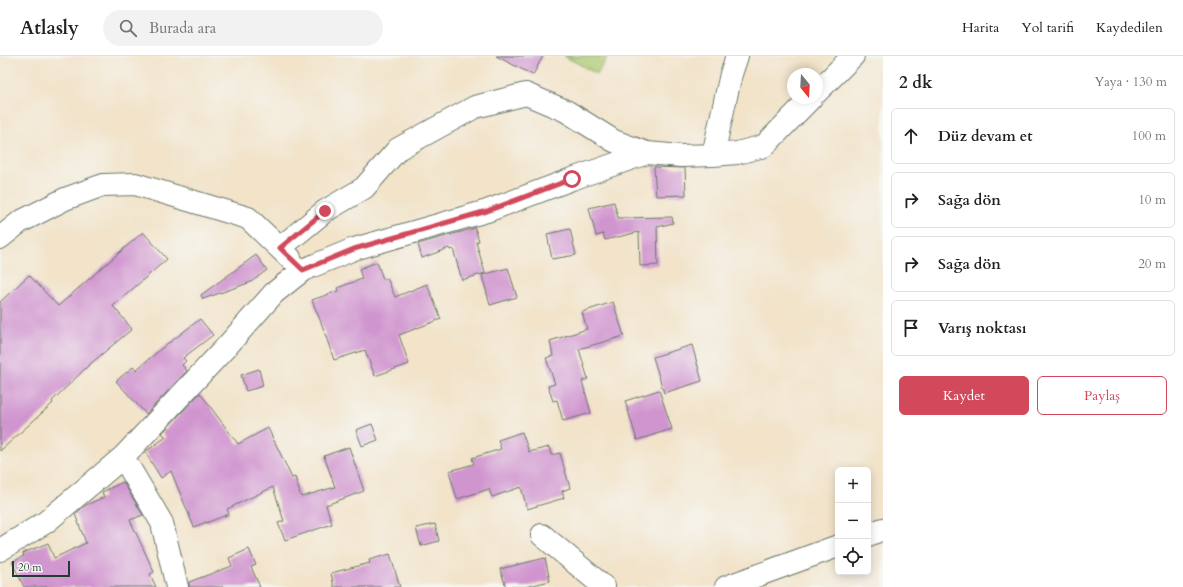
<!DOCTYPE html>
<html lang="tr">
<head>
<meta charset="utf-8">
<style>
  :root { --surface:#fff; --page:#f2f2f2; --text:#202124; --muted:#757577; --line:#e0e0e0; --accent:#d1495b }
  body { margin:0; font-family:Cardo,serif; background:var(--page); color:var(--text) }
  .controls { position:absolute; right:12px; bottom:12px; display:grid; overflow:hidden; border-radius:6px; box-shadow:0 2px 10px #0003 }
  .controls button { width:36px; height:36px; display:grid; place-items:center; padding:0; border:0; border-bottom:1px solid var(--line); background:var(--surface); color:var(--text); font:20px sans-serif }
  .compass { position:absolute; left:787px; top:12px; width:36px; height:36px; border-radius:50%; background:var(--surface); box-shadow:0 2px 10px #0003; rotate:162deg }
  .scale { position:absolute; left:12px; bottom:10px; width:58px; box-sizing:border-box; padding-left:4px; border:2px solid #1f3d34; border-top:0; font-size:11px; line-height:14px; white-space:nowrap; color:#1f3d34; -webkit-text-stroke:3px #f6f6f2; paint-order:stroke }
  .stop { position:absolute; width:12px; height:12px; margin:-9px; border:3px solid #d1495b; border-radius:50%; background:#fff }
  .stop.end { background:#d1495b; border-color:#fff; box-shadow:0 1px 4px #0008 }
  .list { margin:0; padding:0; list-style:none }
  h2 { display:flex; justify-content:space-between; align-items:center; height:52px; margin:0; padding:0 16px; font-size:17px }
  h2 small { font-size:13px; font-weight:400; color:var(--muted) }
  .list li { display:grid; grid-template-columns:26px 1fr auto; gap:12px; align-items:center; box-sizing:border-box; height:56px; margin:0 8px 8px; padding:0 8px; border:1px solid var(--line); border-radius:6px }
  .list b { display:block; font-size:15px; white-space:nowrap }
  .list em { font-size:13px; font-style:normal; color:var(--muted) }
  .actions { display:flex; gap:8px; padding:12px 16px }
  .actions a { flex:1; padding:9px 0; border:1px solid var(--accent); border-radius:6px; text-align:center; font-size:14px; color:var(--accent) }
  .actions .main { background:var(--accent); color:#fff }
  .icon { flex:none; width:22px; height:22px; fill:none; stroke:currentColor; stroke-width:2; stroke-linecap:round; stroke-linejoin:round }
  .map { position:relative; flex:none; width:883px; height:531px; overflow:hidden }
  header { display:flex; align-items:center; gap:24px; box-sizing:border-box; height:56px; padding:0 20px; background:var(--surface); border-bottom:1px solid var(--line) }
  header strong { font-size:19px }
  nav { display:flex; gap:22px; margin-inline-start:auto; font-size:14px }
  .search { width:280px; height:36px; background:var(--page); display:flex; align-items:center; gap:10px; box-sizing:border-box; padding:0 14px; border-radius:22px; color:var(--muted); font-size:15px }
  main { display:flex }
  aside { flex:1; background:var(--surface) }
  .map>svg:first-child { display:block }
  .green { fill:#abc76e; stroke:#658251 }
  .building { fill:#d095cf }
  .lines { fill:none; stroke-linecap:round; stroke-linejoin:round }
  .minor-casing { stroke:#697768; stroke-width:24 }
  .minor { stroke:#fff; stroke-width:22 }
  .route { stroke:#d1495b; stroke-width:5 }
</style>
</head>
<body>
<header>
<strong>Atlasly</strong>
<div class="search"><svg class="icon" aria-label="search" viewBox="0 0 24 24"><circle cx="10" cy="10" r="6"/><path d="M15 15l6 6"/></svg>Burada ara</div>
<nav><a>Harita</a><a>Yol tarifi</a><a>Kaydedilen</a></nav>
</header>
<main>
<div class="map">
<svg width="883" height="531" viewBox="0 0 883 531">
  <rect width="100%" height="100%" fill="#f6f6f2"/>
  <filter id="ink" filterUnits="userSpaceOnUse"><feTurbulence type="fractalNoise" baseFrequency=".025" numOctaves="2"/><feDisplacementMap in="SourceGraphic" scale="8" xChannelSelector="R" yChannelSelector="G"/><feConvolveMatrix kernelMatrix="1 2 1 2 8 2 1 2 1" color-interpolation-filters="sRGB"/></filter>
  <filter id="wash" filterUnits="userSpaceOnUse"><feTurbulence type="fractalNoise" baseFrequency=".012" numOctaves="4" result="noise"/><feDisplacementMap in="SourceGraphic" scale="16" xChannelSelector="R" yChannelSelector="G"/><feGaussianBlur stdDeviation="0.9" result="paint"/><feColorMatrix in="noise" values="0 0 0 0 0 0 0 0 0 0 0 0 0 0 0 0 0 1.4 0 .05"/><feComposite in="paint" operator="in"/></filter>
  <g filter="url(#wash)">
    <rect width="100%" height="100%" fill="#f2e3c9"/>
    <!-- green -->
    <path class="green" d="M564,0H608L597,18Z"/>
    <g id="blocks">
      <!-- building -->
      <path class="building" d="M496,0H543L533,19Z
        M654,111L685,112L686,139L656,140Z
        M614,146L618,162L672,161L673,167L657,171L658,209L640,210L639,176L605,184L603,178L596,180L589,152Z
        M475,172L479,185L476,186L485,217L462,224L453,193L450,194L449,192L422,202L418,188Z
        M570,173L576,199L552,203L547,178Z
        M143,176L167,203L113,250L132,273L89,309L52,345L53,347L0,395V246L29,219L58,250Z
        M256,199L267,214L251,226L203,243L201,239Z
        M377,206L383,223L387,222L395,241L427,228L441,263L399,279L409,308L375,320L365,294L334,304L322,269L312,244L338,235L337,232L362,223L359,213Z
        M508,212L517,241L490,249L482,219Z
        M613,246L624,280L579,293L588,323L582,325L591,357L563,365L557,344L553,345L548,330L555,328L546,302L553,300L550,285L587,273L582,256Z
        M200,263L213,279L183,302L186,305L182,309L187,315L146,358L116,325L133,311L136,314L169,286V287Z
        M692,289L702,325L664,337L653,301Z
        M259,313L263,330L246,335L241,319Z
        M659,334L672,373L637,384L625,345Z
        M200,337L238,388L268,372L292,422L295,421L301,441L335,431L324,400L349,391L364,435L326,449L332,468L285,484L278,467L284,465L273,431L227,453L229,458L206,467V466L194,471L171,415L161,422L145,396L166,381L162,377Z
        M372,368L378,384L362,390L356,374Z
        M522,376L529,396L549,391L551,399L560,397L570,432L562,435L564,442L527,453L521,431L492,441L489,433L457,443L449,415L474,408L472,402L501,393L498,384Z
        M123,426L143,459L130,464L154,516L150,518L156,531H24L12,506L24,500L23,497L48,487L54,502L86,487L75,458L86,449L104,441L102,436Z
        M435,468L439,485L421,490L416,472Z
        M249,493L256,509L251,511L260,531H189V526L232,510L229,502Z
        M390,498L400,531H334L331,517L370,507L369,504Z
        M545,502L550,525L525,531H506L500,513Z"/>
    </g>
  </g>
  <g filter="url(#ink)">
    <use href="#blocks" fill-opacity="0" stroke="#697768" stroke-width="1"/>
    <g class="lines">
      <!-- minor casing -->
      <g class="minor-casing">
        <path id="minor" d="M817,36L853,0
          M713,99L731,18L737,0
          M0,182L20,166L65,143L103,129L135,128L248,162L290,202
          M280,192L325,155L364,132L398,93L475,51L526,38L566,55L614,85L647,97
          M123,401L162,467L177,531
          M542,479L604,531
          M868,479L883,473
          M0,494L46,466L123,401L228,289L274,237L303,214L354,193L487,155L572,123L647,97L681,100L713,99L737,97L764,90L811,42
          M726,531L838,490"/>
      </g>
      <!-- minor -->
      <use href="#minor" class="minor"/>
    </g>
  </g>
  <g class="lines" filter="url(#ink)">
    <!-- route -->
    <path class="route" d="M325,155L280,192L303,214L354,193L487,155L572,123"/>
  </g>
</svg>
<div class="controls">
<button>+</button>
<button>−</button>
<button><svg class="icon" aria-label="locate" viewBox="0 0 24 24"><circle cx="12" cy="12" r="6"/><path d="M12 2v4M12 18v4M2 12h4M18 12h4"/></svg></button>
</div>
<svg class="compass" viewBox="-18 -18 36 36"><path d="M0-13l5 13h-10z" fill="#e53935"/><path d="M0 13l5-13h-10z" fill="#757577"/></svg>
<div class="scale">20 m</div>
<div class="stop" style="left:572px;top:123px"></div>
<div class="stop end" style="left:325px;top:155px"></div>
</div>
<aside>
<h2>2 dk<small>Yaya · 130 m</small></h2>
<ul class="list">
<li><svg class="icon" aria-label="ahead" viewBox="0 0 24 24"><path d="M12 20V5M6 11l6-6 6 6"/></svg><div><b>Düz devam et</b></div><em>100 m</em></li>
<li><svg class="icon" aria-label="right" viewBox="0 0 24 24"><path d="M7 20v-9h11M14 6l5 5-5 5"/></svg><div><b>Sağa dön</b></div><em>10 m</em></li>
<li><svg class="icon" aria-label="right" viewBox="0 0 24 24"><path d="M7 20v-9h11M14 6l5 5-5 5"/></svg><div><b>Sağa dön</b></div><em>20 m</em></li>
<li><svg class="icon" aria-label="arrive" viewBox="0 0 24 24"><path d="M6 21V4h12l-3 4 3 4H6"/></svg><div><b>Varış noktası</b></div></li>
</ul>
<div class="actions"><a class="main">Kaydet</a><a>Paylaş</a></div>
</aside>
</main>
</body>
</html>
